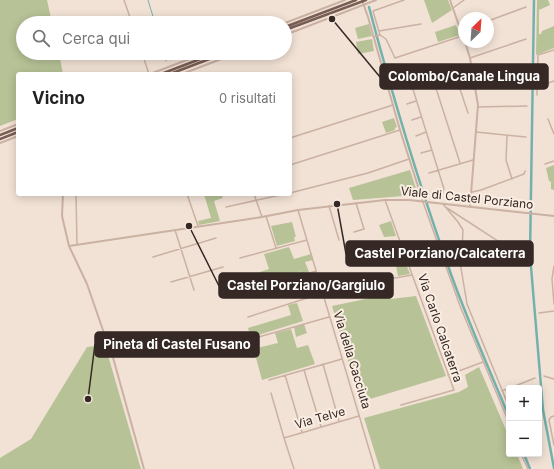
<!DOCTYPE html>
<html lang="it">
<head>
<meta charset="utf-8">
<style>
  :root { --surface:#fff; --page:#f2f2f2; --text:#222; --muted:#767676; --line:#e0e0e0 }
  body { margin:0; font-family:Inter,sans-serif; background:var(--page); color:var(--text) }
  .controls { position:absolute; right:12px; bottom:12px; display:grid; overflow:hidden; border-radius:4px; box-shadow:0 2px 10px #0003 }
  .controls button { width:36px; height:36px; display:grid; place-items:center; padding:0; border:0; border-bottom:1px solid var(--line); background:var(--surface); color:var(--text); font:20px sans-serif }
  .compass { position:absolute; left:458px; top:12px; width:36px; height:36px; border-radius:50%; background:var(--surface); box-shadow:0 2px 10px #0003; rotate:25deg }
  .list { margin:0; padding:0; list-style:none }
  h2 { display:flex; justify-content:space-between; align-items:center; height:52px; margin:0; padding:0 16px; font-size:17px }
  h2 small { font-size:13px; font-weight:400; color:var(--muted) }
  .icon { flex:none; width:22px; height:22px; fill:none; stroke:currentColor; stroke-width:2; stroke-linecap:round; stroke-linejoin:round }
  .map { position:relative; flex:none; width:554px; height:469px; overflow:hidden }
  .search { position:absolute; background:var(--surface); box-shadow:0 2px 10px #0003; left:16px; top:16px; width:276px; height:44px; display:flex; align-items:center; gap:10px; box-sizing:border-box; padding:0 14px; border-radius:22px; color:var(--muted); font-size:15px }
  .panel { position:absolute; background:var(--surface); box-shadow:0 2px 10px #0003; left:16px; top:72px; width:276px; height:124px; border-radius:4px }
  .map>svg:first-child { display:block }
  .green { fill:#b7c296 }
  .lines { fill:none; stroke-linecap:round; stroke-linejoin:round }
  .stream { stroke:#74b1ad; stroke-width:1 }
  .canal { stroke:#74b1ad; stroke-width:2.5 }
  .minor { stroke:#cab1a2; stroke-width:1.5 }
  .tertiary { stroke:#cab1a2; stroke-width:2 }
  .primary { stroke:#785d55; stroke-width:2.5 }
  .labels { text-anchor:middle; stroke-width:4; stroke-linejoin:round; paint-order:stroke }
  .street-label { font-size:12px; fill:#352825; stroke:#faede2 }
  .leader { fill:none; stroke:#352825; stroke-width:1.5 }
  .callout-dot { fill:#352825; stroke:#faede2; stroke-width:1.5 }
  .callout { fill:#352825; stroke:#352825; stroke-width:1.5 }
  .callout-label { font-size:13px; text-anchor:middle; font-weight:bold; fill:#fff }
</style>
</head>
<body>
<div class="map">
<svg width="554" height="469" viewBox="0 0 554 469">
  <rect width="100%" height="100%" fill="#f2e2d6"/>
  <!-- green -->
  <path class="green" d="M0,0H47L52,23H23V53H59L63,74H18V119L0,126Z
    M424,0H448L452,10L432,23Z
    M537,0H548L550,5L539,10V34H541L542,31L554,26V48L536,55Z
    M369,24L372,36L358,39L355,28Z
    M456,25L460,35L438,42L435,32Z
    M372,39L374,51L358,54L356,42Z
    M394,118L397,127L395,128V130L386,133L382,122Z
    M554,165V190L551,189V182L549,181L546,168Z
    M410,170L419,198L403,196L353,200L349,188Z
    M204,194H221L223,198L214,201L220,221L199,225L198,221L211,218Z
    M391,221L396,236L384,237L379,225Z
    M292,222L296,237H294L295,241L277,246L271,226Z
    M289,247L294,259L311,254L313,260L305,262L309,272L302,274L300,270L301,275L291,277H289L288,278L237,294L233,281L269,269L264,254Z
    M406,264L410,274L398,276L396,266Z
    M389,282L391,299L416,296L446,376L360,402L332,306L375,297L371,284Z
    M297,303L303,321L255,336L257,348L278,343L275,333L291,329L297,348L308,345L315,364L262,380L248,328L291,315L288,305Z
    M304,324L307,333L296,337L294,327Z
    M105,345L141,469H0V458L31,439L87,347Z
    M479,367L509,437V454H517L523,469H380L364,418L459,392L468,387L465,375Z"/>
  <g class="lines">
    <!-- stream -->
    <path class="stream" d="M148,0L155,23
      M164,53L166,61"/>
    <!-- canal -->
    <path class="canal" d="M534,0L530,255L543,410L554,468
      M369,7C393,98 420,188 452,277C469,324 490,371 509,417
      M524,454L530,469"/>
    <!-- minor -->
    <path class="minor" d="M124,0L132,23
      M453,8L464,0
      M488,21L526,7
      M379,31L421,24
      M380,35L373,11L404,0
      M374,37L380,35L386,39L395,58L462,36
      M142,53L149,74
      M470,58L526,39
      M454,71L468,113
      M433,79L460,163
      M475,83L527,75
      M537,87L554,81
      M402,88L409,86H412
      M537,95L538,55L554,50
      M407,104L416,101
      M478,107L527,106
      M548,119L554,134
      M412,120L421,117
      M476,132L526,137
      M416,136L426,132
      M507,136L506,160L512,179
      M290,138L393,105
      M421,153L432,150
      M545,164L554,161
      M290,165L400,130
      M429,173L473,160
      M472,192L481,190L524,174L525,171
      M290,193L368,173L409,159
      M76,194L77,245
      M187,194L198,226
      M254,194L262,217
      M436,194L443,192L444,189L412,86L471,66
      M385,200L454,390L401,405
      M423,202L460,306L509,423
      M443,204L458,222L463,230L461,268L467,304L509,407
      M329,206L339,240
      M226,207L285,194
      M447,208L524,258
      M298,210L375,469
      M266,216L276,248
      M175,230L194,290
      M354,232L364,229L356,203
      M153,257L216,238
      M240,258L307,240
      M554,266L552,279L554,304
      M171,282L223,267
      M328,290L412,275
      M252,291L316,271
      M539,313L554,311
      M248,317L323,293
      M255,338L329,317
      M323,364L339,421
      M304,370L321,427
      M285,375L302,432
      M448,375L483,362
      M544,376L554,379
      M269,380L342,359
      M510,388L535,378
      M502,391L509,388
      M271,393L284,438L359,416
      M554,416L551,417L549,420L554,445
      M284,438L294,469
      M521,454L528,469"/>
    <!-- tertiary -->
    <path class="tertiary" d="M362,0L368,17L400,130L423,202
      M450,0L464,40
      M285,23L345,0
      M285,35L376,0
      M465,42L470,58L478,105L470,207
      M150,74L205,53
      M182,74L237,53
      M0,131L18,124
      M0,143L18,136
      M63,194L62,216L69,246L87,284L105,336L112,354L144,469
      M69,246L262,217L298,210L385,200H409L554,216"/>
    <!-- primary -->
    <path class="primary" d="M285,27L356,0
      M285,30L366,0
      M161,74L216,53
      M170,74L225,53
      M0,135L18,128
      M0,139L18,132"/>
  </g>
  <g class="labels">
    <!-- street labels -->
    <g class="street-label">
      <text transform="translate(467 198) rotate(6)" y="4">Viale di Castel Porziano</text>
      <text transform="translate(440 328) rotate(71)" y="4">Via Carlo Calcaterra</text>
      <text transform="translate(352 360) rotate(73)" y="4">Via della Cacciuta</text>
      <text transform="translate(320 418) rotate(-16)" y="4">Via Telve</text>
    </g>
  </g>
  <!-- callouts -->
  <path class="leader" d="M332 19L380 77M337 204L346 254M189 226L219 286M88 399L95 344"/>
  <g class="callout-dot">
    <circle cx="332" cy="19" r="4"/>
    <circle cx="337" cy="204" r="4"/>
    <circle cx="189" cy="226" r="4"/>
    <circle cx="88" cy="399" r="4"/>
  </g>
  <g class="callout">
    <rect x="380" y="64" width="168" height="25" rx="4"/>
    <rect x="346" y="241" width="187" height="25" rx="4"/>
    <rect x="219" y="273" width="174" height="25" rx="4"/>
    <rect x="95" y="332" width="164" height="25" rx="4"/>
  </g>
  <g class="callout-label">
    <text x="464" y="81">Colombo/Canale Lingua</text>
    <text x="440" y="258">Castel Porziano/Calcaterra</text>
    <text x="306" y="290">Castel Porziano/Gargiulo</text>
    <text x="177" y="349">Pineta di Castel Fusano</text>
  </g>
</svg>
<div class="controls">
<button>+</button>
<button>−</button>
</div>
<svg class="compass" viewBox="-18 -18 36 36"><path d="M0-13l5 13h-10z" fill="#e53935"/><path d="M0 13l5-13h-10z" fill="#767676"/></svg>
<div class="search"><svg class="icon" aria-label="search" viewBox="0 0 24 24"><circle cx="10" cy="10" r="6"/><path d="M15 15l6 6"/></svg>Cerca qui</div>
<section class="panel">
<h2>Vicino<small>0 risultati</small></h2>
<ul class="list">
</ul>
</section>
</div>
</body>
</html>
